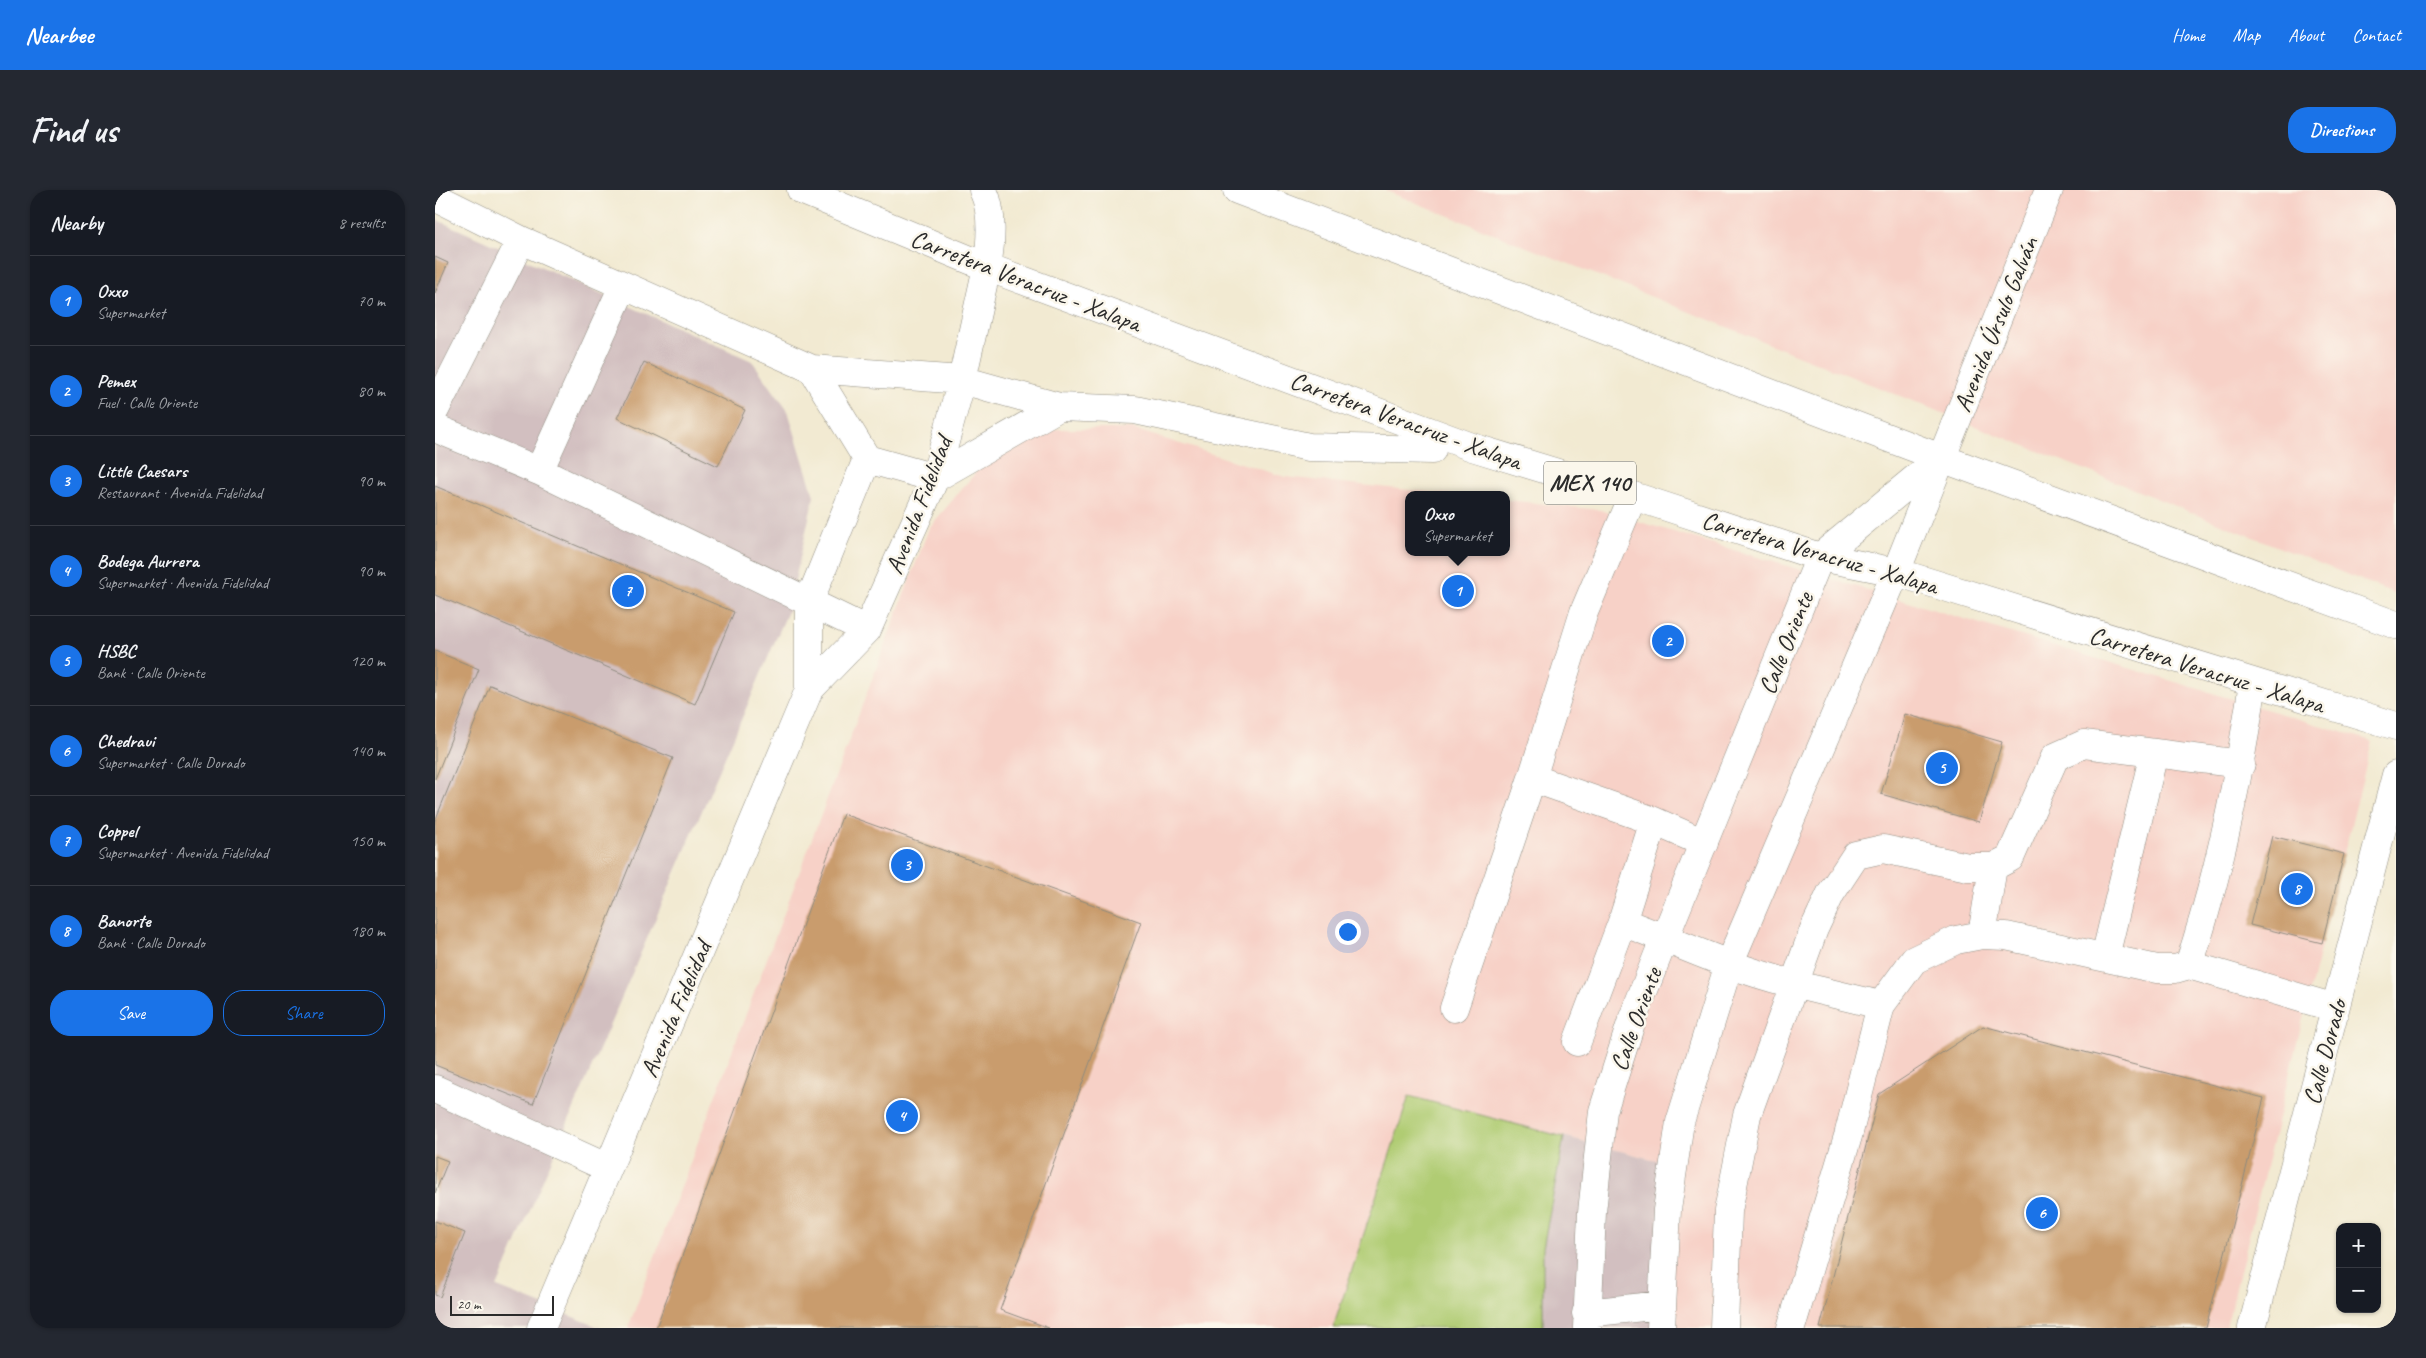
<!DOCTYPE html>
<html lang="en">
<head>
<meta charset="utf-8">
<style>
  :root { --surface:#171b24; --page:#242831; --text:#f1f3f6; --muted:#9ea1a6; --line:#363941; --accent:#1a73e8 }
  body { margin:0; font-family:Caveat,sans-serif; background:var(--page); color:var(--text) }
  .controls { position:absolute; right:15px; bottom:15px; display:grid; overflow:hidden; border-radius:10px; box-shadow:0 1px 4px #0004 }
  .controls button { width:45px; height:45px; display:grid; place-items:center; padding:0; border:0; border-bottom:1px solid var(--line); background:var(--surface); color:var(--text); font:25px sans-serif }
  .scale { position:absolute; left:15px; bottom:12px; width:104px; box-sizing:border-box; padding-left:5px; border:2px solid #2b2b2b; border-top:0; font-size:14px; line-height:18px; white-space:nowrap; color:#2b2b2b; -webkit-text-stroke:4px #fbf7ec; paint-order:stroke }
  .you { position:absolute; left:912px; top:741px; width:18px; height:18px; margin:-12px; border:4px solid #fff; border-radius:50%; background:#1a73e8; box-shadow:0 0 0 8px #1a73e833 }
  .badge { display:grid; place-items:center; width:32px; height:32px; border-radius:50%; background:var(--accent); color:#fff; font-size:16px; font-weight:700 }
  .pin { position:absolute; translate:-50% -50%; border:2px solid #fff; box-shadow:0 1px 5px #0006 }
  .popup { position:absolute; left:970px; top:301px; width:105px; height:65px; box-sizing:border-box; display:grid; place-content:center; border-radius:10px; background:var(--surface); filter:drop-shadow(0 1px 4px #0005); font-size:16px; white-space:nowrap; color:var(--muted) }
  .popup b { font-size:19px; color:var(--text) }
  .popup::after { content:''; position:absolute; left:50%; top:100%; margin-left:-10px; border:10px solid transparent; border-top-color:var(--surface) }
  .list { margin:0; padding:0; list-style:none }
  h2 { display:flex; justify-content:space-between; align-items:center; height:65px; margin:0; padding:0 20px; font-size:21px }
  h2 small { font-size:16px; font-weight:400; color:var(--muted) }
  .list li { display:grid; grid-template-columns:32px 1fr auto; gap:15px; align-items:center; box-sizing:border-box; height:90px; padding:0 20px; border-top:1px solid var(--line) }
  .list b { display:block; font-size:19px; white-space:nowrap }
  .list p { margin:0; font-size:16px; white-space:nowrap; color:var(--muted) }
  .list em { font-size:16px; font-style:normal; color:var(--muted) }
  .actions { display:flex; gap:10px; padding:15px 20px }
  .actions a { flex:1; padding:11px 0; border:1px solid var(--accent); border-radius:20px; text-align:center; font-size:18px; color:var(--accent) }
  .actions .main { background:var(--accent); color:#fff }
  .map { position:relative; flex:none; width:1961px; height:1138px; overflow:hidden; border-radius:20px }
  header { display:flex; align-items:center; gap:30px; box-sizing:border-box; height:70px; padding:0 25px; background:var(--accent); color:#fff }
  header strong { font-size:24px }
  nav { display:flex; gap:28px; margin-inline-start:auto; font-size:18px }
  .intro { display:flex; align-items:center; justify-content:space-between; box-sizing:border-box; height:120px; padding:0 30px }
  h1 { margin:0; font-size:35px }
  .button { padding:12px 22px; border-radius:20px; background:var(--accent); color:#fff; font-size:18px; font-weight:700 }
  main { display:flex; gap:30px; padding:0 30px }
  aside { flex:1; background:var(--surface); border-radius:20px; box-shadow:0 1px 4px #0004 }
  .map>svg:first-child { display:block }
  .built { fill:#f7d1c7 }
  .industrial { fill:#d2bfc0 }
  .green { fill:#b0cc73; stroke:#6e7c4f }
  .building { fill:#c99c6d }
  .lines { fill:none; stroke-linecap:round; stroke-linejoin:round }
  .minor-casing { stroke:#8e8a7e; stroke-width:29 }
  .major-casing { stroke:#8e8a7e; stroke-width:29 }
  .minor { stroke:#fff; stroke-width:28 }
  .major { stroke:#fff; stroke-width:28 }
  .labels { text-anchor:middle; stroke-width:5; stroke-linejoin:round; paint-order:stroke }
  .shield { fill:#fbf7ec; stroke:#696865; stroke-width:1 }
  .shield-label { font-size:24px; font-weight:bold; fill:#2b2b2b }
  .street-label { font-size:25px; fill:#2b2b2b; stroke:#fbf7ec }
</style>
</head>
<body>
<header>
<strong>Nearbee</strong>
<nav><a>Home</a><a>Map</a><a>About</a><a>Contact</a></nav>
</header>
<div class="intro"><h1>Find us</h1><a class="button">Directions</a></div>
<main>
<aside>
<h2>Nearby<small>8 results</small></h2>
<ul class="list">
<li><span class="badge">1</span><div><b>Oxxo</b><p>Supermarket</p></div><em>70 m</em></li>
<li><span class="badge">2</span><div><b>Pemex</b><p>Fuel · Calle Oriente</p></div><em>80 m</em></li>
<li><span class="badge">3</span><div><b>Little Caesars</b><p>Restaurant · Avenida Fidelidad</p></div><em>90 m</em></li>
<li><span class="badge">4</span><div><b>Bodega Aurrera</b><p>Supermarket · Avenida Fidelidad</p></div><em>90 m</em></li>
<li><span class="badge">5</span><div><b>HSBC</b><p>Bank · Calle Oriente</p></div><em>120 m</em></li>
<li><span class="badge">6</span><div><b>Chedraui</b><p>Supermarket · Calle Dorado</p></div><em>140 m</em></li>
<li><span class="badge">7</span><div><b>Coppel</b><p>Supermarket · Avenida Fidelidad</p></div><em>150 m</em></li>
<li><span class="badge">8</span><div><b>Banorte</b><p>Bank · Calle Dorado</p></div><em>180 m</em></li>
</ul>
<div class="actions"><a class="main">Save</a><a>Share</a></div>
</aside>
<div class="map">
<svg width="1961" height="1138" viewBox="0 0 1961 1138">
  <rect width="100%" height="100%" fill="#fbf7ec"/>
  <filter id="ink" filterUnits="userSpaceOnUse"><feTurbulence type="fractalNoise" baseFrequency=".02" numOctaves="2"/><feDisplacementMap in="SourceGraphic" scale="10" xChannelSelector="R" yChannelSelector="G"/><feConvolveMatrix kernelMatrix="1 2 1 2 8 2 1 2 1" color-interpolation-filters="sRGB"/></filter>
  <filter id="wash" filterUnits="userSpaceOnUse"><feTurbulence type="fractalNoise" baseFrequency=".0096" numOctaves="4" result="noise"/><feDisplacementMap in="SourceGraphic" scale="20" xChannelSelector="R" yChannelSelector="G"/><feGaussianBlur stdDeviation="1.12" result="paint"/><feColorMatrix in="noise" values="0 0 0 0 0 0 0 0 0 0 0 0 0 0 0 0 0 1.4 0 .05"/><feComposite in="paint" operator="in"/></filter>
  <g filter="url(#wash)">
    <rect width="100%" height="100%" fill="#f2ead2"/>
    <!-- built -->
    <path class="built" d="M949,0H1961V404Z
      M619,239H698L850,287L1021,305H974V362H1072V310L1165,320L1937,551L1791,1138H1232L1243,976L974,906L898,1138H193L494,338L547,275Z"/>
    <!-- industrial -->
    <path class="industrial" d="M0,29L317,171L353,221L379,306L353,421L62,1097L166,1138H0Z
      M974,906L1243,976L1232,1138H898Z"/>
    <!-- green -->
    <path class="green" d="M974,906L1129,947L1108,1058V1138H898Z"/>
    <g id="blocks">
      <!-- building -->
      <path class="building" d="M0,67L13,73L0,103Z
        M209,172L310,220L283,276L182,228Z
        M0,296L299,422L260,514L0,405Z
        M0,461L44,479L0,589Z
        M55,495L238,568L98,914L0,875V631Z
        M1470,524L1567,552L1544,632L1446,604Z
        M408,624L706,732L565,1120L614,1138H221Z
        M1837,646L1909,664L1887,753L1815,735Z
        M1548,836L1829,908L1771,1138H1385L1444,904Z
        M0,966L13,971L0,1003Z
        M0,1031L30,1043L5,1107L0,1105Z"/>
    </g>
  </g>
  <g filter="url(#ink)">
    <use href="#blocks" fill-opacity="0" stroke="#8e8a7e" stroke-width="1"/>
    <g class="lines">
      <!-- minor casing -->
      <g class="minor-casing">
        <path id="minor" d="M0,7L86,50L377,179L527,190L624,217L700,220L874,257L997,260
          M0,220L86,50
          M0,238L104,281L188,96
          M432,269L500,288L624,217
          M104,281L432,440
          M1198,306L1149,422L1097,588L1219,631L1269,653
          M374,500V412L432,269L377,179
          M1219,631L1187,732C1223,745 1258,761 1294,774C1343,792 1395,803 1446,815
          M1547,745L1558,677
          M1670,767L1719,563
          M1754,775L1900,818
          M1019,818L1097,588
          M1142,852L1187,732
          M0,899L173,978
          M106,1138L374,500L432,440L500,288L527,190L552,77
          M1289,1138L1293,1021L1312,925L1379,739L1396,703L1421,665L1448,659L1533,677H1558L1575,668L1620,567L1649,554L1806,574
          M1356,1138L1413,946L1446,815L1479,770L1521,750L1547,745L1571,746L1722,779H1740L1754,775C1784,684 1804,588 1818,493
          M1817,1138L1961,585"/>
      </g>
      <!-- major casing -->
      <g class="major-casing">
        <path id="major" d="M366,0L552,77L1037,257L1198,306L1385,367L1461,382L1961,536
          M548,0C559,23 556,53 552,77
          M802,0L1506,268L1961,435
          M1151,1123L1227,1115
          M1152,1138L1157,1022L1168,921L1197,830L1230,747L1385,367L1504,269
          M1226,1138L1232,1020L1245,932L1294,774L1461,382L1614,0"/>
      </g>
      <!-- minor -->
      <use href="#minor" class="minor"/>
      <!-- major -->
      <use href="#major" class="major"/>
    </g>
  </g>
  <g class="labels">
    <!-- shield labels -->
    <rect class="shield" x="1109" y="271.5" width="92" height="43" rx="4"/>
    <g class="shield-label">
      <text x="1155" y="301">MEX 140</text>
    </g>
    <!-- street labels -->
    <g class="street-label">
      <text transform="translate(591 90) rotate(21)" y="9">Carretera Veracruz - Xalapa</text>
      <text transform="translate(1560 134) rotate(-68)" y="9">Avenida Úrsulo Galván</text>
      <text transform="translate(971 230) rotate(20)" y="9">Carretera Veracruz - Xalapa</text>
      <text transform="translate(483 315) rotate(-69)" y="9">Avenida Fidelidad</text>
      <text transform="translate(1385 362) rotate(16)" y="9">Carretera Veracruz - Xalapa</text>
      <text transform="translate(1350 453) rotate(-68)" y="9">Calle Oriente</text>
      <text transform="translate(1772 479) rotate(17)" y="9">Carretera Veracruz - Xalapa</text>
      <text transform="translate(240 819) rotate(-67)" y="9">Avenida Fidelidad</text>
      <text transform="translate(1200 829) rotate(-70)" y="9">Calle Oriente</text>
      <text transform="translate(1889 862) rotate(-75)" y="9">Calle Dorado</text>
    </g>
  </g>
</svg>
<div class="controls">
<button>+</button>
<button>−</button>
</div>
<div class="scale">20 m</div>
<div class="you"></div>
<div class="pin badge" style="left:1023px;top:401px">1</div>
<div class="popup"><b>Oxxo</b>Supermarket</div>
<div class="pin badge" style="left:1233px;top:451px">2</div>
<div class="pin badge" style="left:472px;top:675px">3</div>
<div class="pin badge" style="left:467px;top:926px">4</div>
<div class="pin badge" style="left:1507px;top:578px">5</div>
<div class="pin badge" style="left:1607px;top:1023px">6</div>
<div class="pin badge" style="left:193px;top:401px">7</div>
<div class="pin badge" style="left:1862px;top:699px">8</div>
</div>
</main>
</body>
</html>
